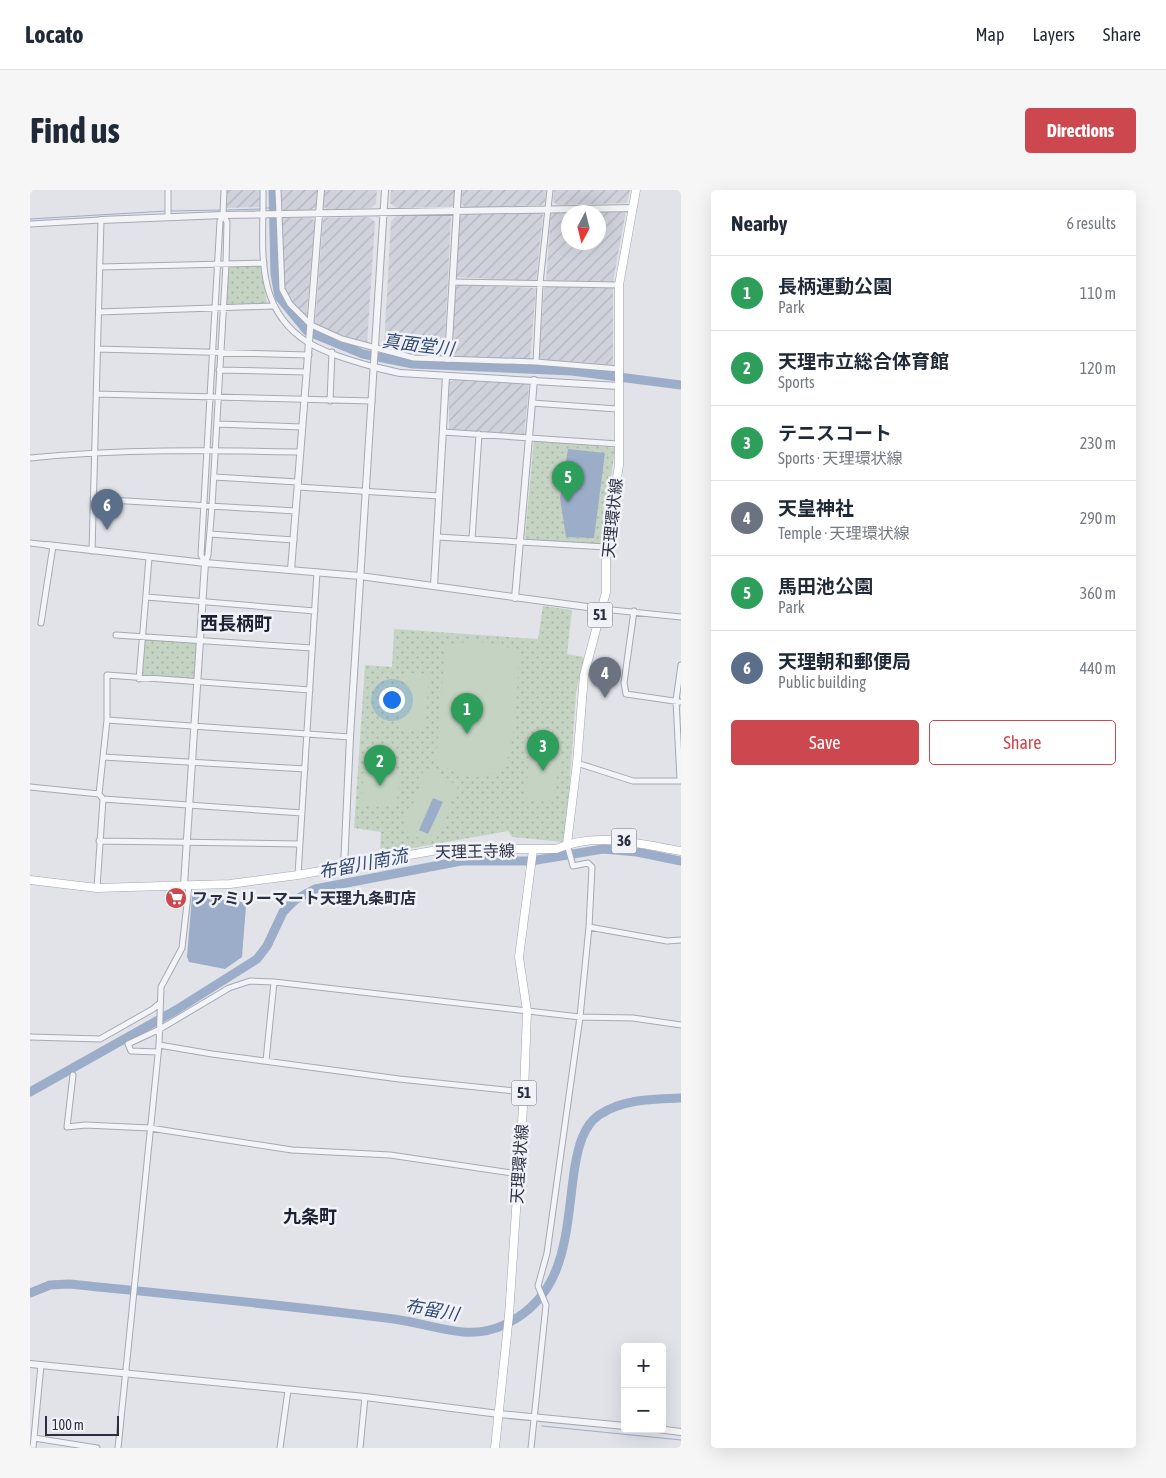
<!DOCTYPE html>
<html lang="en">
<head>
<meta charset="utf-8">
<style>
  :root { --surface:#fff; --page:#f6f6f7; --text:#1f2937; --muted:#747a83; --line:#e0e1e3; --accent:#cd474e }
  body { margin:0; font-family:"Asap Condensed","Noto Sans JP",sans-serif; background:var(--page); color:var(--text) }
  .controls { position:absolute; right:15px; bottom:15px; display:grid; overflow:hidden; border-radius:5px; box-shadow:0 5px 20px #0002 }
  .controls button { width:45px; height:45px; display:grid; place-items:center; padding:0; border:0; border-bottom:1px solid var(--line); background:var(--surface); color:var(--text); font:25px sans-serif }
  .compass { position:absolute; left:531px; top:15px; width:45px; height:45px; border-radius:50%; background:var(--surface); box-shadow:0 5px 20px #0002; rotate:187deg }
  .scale { position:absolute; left:15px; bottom:12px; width:74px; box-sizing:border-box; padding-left:5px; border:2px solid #292f41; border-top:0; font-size:14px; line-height:18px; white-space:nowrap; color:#292f41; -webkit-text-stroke:4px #f0f2f7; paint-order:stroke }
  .you { position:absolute; left:361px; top:509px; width:18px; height:18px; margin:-12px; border:4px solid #fff; border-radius:50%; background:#1a73e8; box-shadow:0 0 0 8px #1a73e833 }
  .badge { display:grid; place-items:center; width:32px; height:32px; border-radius:50%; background:var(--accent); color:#fff; font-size:16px; font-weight:700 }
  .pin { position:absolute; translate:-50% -41px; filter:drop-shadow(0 1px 2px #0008) }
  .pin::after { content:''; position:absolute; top:26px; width:18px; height:15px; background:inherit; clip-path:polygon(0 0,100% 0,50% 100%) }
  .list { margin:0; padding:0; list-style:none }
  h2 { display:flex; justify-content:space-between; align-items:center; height:65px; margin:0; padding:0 20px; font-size:21px }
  h2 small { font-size:16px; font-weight:400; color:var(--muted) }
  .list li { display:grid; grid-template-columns:32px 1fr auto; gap:15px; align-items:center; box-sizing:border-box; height:75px; padding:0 20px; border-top:1px solid var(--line) }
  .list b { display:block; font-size:19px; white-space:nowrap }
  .list p { margin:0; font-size:16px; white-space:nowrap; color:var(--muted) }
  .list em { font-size:16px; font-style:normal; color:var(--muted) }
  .actions { display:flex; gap:10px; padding:15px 20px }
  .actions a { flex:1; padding:11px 0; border:1px solid var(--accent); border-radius:5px; text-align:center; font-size:18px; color:var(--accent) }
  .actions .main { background:var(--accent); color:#fff }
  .map { position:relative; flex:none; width:651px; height:1258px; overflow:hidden; border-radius:5px }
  header { display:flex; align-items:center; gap:30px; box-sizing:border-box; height:70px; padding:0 25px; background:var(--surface); border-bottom:1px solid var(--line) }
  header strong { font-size:24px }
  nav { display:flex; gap:28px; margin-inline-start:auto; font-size:18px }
  .intro { display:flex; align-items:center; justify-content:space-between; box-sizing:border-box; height:120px; padding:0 30px }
  h1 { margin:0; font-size:35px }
  .button { padding:12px 22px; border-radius:5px; background:var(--accent); color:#fff; font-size:18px; font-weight:700 }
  main { display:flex; gap:30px; padding:0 30px }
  aside { flex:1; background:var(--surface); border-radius:5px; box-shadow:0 5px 20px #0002 }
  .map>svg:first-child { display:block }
  .industrial { fill:url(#industrial-furrows); fill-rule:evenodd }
  .grass { fill:url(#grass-dots) }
  .pitch { fill:#c4d3c2 }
  .water { fill:#9cadc9 }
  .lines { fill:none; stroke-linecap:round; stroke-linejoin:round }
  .stream { stroke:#9cadc9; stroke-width:1 }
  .river { stroke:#9cadc9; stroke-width:9 }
  .minor-casing { stroke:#a6a9b3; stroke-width:7 }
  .tertiary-casing { stroke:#a6a9b3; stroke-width:8 }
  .primary-casing { stroke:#a0a6b5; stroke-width:9 }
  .minor { stroke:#f3f4f8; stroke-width:5 }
  .tertiary { stroke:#f3f4f8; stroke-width:6 }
  .primary { stroke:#fff; stroke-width:8 }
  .labels { text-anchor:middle; stroke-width:5; stroke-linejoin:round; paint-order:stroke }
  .shield { fill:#f0f2f7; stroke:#656a78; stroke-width:1 }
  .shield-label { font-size:15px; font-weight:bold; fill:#292f41 }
  .street-label { font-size:16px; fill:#292f41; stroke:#f0f2f7 }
  .poi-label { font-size:16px; font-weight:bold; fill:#292f41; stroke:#f0f2f7; text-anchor:start }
  .water-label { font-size:18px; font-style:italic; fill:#334a74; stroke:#f0f2f7 }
  .neighbourhood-label { font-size:18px; font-weight:bold; fill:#1b2132; stroke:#f0f2f7 }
</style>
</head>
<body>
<header>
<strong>Locato</strong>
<nav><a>Map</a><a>Layers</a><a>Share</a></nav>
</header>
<div class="intro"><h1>Find us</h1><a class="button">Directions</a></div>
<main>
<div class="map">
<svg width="651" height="1258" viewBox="0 0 651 1258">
  <defs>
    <pattern id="industrial-furrows" width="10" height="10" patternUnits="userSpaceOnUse" patternTransform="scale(1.25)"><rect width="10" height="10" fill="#cfd2db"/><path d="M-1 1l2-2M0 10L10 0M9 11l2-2" fill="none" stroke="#b2b5bd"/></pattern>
    <pattern id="grass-dots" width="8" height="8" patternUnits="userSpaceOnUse" patternTransform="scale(1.25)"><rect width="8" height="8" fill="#c4d3c2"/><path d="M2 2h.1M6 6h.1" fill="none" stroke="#a8b5a8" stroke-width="1.8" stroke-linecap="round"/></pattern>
  </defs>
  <rect width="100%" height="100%" fill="#e1e3e9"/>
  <!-- industrial -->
  <path class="industrial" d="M197,0H231V17L197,18Z
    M249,0H287L286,17L281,20L251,21Z
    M294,0H347L346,14L341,18L296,20L293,15Z
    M361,0H425L424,14L420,17L367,18L360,13Z
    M432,0H516L515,12L511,15L436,18L431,14Z
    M524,0H600L597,13L527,15L523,11Z
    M596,21L583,92L516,90L521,25L525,22ZM538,22H568V52H538Z
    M510,23L513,25L506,91L426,87L430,27L433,24Z
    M417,25L421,27L414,168L369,163L354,158L361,31L366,26Z
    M339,27L345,32L337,155L285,135L293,30L296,28Z
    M254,28H281L285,31L276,130L264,118L255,101L252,83L251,30Z
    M428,95L506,98L500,170L423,167L421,165L426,97Z
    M517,96L583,98V175L509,169L514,99Z
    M424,190L497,193L499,196L494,246L419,240V193Z"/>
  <!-- grass -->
  <path class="grass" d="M198,76H232L237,115L196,116Z
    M504,250L585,258L572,353L570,355L498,351L495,347Z
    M513,416L542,420L537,464L554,467L546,503L536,647L533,652L482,647L478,641L350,664L351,642L324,638L335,475L362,477L364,439L508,449Z
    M116,448L161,450L167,455L165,493L111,486L114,451Z"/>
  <!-- pitch -->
  <path class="pitch" d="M440,451C453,452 479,454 489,464C488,486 486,560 474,575C467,583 457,587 446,587C432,587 415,579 405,569L407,561L415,456C422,452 432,454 440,451Z
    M374,482L399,485L395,541L370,539Z
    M502,551L531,555L524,612L495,608Z
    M334,577L369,579L367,616L331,614Z
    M406,579L428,597L420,612L423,614L406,649C393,652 380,646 373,635L390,598L387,596L393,582Z"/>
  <!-- water -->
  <path class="water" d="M538,259L575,263L564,348L536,347L530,308Z
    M403,608L413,612L398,644L389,640Z
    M162,706L213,712L216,716L212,767L195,779L159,772L157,767Z"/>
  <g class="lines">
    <!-- stream -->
    <path class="stream" d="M235,18H243
      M195,20L231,19
      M141,21L191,20
      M0,29L137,21
      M512,1236L651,1250"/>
    <!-- river -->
    <path class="river" d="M243,0L245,84L249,107L277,141L333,164L383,174L542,181L651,195
      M0,902L146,820L227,769L237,756L253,722L265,710L285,699L431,671H501L573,659L607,662L651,671
      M0,1103L20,1095L39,1094C147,1105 256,1115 364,1129C387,1132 410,1140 433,1142C446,1143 461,1141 474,1135C540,1104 535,1038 545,976C548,958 553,936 569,925C593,909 623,909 651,908"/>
    <!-- minor casing -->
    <g class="minor-casing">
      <path id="minor" d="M233,0C234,57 222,118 279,153C298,164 323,171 344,177
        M248,0L252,99L260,114L281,135L312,149L384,168L506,172L589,179
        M138,27V0
        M0,34L71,30L62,361
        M70,77L234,73
        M422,92L589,95
        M69,122L243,116
        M68,159L279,165
        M506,172L510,93L520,0
        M189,180L277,182
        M66,204L342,211
        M300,211L302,162
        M502,213L587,219
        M187,234L272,237
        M413,242L588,254
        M0,268C90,259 180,260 270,262
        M184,287L268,292
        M268,297L409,306
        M63,309L266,321
        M180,344L264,350
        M407,347L576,357
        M442,349L449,244
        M0,353L17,355
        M175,373L171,365L190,31L193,25L194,0
        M175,373L178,365L182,316L196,74L197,32L193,25
        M116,407L285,421
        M572,419L651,427
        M604,421L594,493L596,504L651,512
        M11,433L23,356
        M86,445L282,458
        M109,489L119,368
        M77,530L320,547
        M73,567L275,579
        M547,573L603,591H651
        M650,590L646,510L651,475
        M0,597L69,604
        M73,609L272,623
        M69,651L270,654
        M268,685L287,382
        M67,698L73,609L69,604L77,530V485L280,500
        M559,737L637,751L651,750
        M0,847L70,849L123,819L130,813
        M129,855L182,864L369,889L494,902
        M128,862L101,861L98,854L130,839L199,798L220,791L244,792L550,827L603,828L651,835
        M236,871L244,792
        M43,885L37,937L55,935L120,938L262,960L360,965L488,984
        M4,1248L67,1258
        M3,1258L11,1175
        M88,1258L129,855L131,797L152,758L159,696
        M250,1258L258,1200
        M330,1258L335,1207
        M501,1258L516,1115L508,1096L517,1063L550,827L559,737L562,677L558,673L543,676L537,654"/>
    </g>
    <!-- tertiary casing -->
    <g class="tertiary-casing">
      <path id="tertiary" d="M71,30L193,25L603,18
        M418,169L428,0
        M344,177L370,183L589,196
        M17,355L175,373L330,386L572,419
        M261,380L291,0
        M404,396L416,186
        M485,408L504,190
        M314,677L320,547L355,0
        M154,695L175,373
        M0,1174L335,1207L469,1224L595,1236
        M627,1239L651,1242"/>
    </g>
    <!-- primary casing -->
    <g class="primary-casing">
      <path id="primary" d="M537,654L547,573L554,485L576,402V357L589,275V95L606,0
        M0,690L67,698L200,694L268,685L413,659H526C566,641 609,654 651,661
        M465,1258L479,1125L494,902L497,821L489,767L503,660"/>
    </g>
    <!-- minor -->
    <use href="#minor" class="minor"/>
    <!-- tertiary -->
    <use href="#tertiary" class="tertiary"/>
    <!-- primary -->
    <use href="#primary" class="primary"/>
  </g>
  <!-- icons -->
  <defs>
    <g id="supermarket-disc" transform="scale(1.125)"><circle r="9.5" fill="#cd474e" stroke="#f0f2f7"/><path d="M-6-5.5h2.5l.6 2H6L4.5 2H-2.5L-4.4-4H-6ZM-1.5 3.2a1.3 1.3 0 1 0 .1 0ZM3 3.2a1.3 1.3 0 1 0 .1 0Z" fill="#fff"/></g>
  </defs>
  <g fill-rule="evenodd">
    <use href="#supermarket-disc" x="146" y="708"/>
  </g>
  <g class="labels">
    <!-- shield labels -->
    <g class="shield">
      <rect x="557.5" y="412.5" width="25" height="25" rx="4"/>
      <rect x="581.5" y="638.5" width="25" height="25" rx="4"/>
      <rect x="481.5" y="890.5" width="25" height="25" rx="4"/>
    </g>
    <g class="shield-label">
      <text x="570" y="430">51</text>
      <text x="594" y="656">36</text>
      <text x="494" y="908">51</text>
    </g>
    <!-- street labels -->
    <g class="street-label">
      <text transform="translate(582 328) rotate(-84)" y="6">天理環状線</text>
      <text transform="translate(445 661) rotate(-1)" y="6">天理王寺線</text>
      <text transform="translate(489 974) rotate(-86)" y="6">天理環状線</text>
    </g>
    <!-- poi labels -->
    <g class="poi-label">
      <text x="162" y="714">ファミリーマート天理九条町店</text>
    </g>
    <!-- water labels -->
    <g class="water-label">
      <text transform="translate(388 155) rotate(7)" y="6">真面堂川</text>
      <text transform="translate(333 674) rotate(-11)" y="6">布留川南流</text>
      <text transform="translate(402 1120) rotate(10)" y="6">布留川</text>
    </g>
    <!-- neighbourhood labels -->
    <g class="neighbourhood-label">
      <text x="206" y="440">西長柄町</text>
      <text x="280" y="1033">九条町</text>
    </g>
  </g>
</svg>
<div class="controls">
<button>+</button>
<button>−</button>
</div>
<svg class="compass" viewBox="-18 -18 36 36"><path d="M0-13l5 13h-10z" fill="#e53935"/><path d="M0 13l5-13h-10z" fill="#747a83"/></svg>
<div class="scale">100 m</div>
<div class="you"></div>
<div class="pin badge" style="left:437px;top:544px;background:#2e9e5b">1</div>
<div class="pin badge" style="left:350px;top:596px;background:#2e9e5b">2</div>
<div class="pin badge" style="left:513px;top:581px;background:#2e9e5b">3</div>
<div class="pin badge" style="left:575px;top:508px;background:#6b7280">4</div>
<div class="pin badge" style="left:538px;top:312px;background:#2e9e5b">5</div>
<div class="pin badge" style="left:77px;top:340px;background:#5c6f8a">6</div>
</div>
<aside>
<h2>Nearby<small>6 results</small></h2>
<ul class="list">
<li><span class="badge" style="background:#2e9e5b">1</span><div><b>長柄運動公園</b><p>Park</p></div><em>110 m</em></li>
<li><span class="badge" style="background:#2e9e5b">2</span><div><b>天理市立総合体育館</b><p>Sports</p></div><em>120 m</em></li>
<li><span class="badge" style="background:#2e9e5b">3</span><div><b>テニスコート</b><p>Sports · 天理環状線</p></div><em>230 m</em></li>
<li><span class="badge" style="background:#6b7280">4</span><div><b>天皇神社</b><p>Temple · 天理環状線</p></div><em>290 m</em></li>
<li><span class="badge" style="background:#2e9e5b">5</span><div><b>馬田池公園</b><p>Park</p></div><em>360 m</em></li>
<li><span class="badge" style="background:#5c6f8a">6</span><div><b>天理朝和郵便局</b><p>Public building</p></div><em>440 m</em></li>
</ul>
<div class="actions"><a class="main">Save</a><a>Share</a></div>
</aside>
</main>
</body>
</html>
